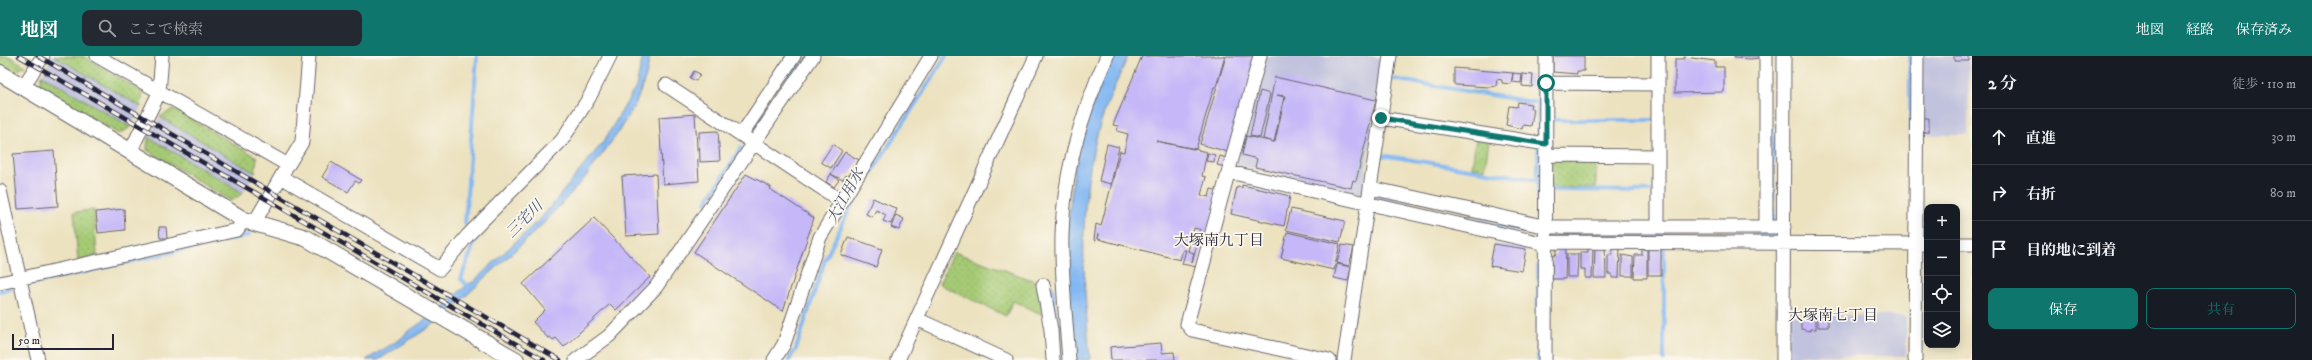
<!DOCTYPE html>
<html lang="ja">
<head>
<meta charset="utf-8">
<style>
  :root { --surface:#171b24; --page:#242831; --text:#f1f3f6; --muted:#9ea1a6; --line:#363941; --accent:#0f766e }
  body { margin:0; font-family:"IM FELL DW Pica","Noto Serif JP",serif; background:var(--page); color:var(--text) }
  .controls { position:absolute; right:12px; bottom:12px; display:grid; overflow:hidden; border-radius:8px; box-shadow:0 2px 10px #0003 }
  .controls button { width:36px; height:36px; display:grid; place-items:center; padding:0; border:0; border-bottom:1px solid var(--line); background:var(--surface); color:var(--text); font:20px sans-serif }
  .scale { position:absolute; left:12px; bottom:10px; width:102px; box-sizing:border-box; padding-left:4px; border:2px solid #22223b; border-top:0; font-size:11px; line-height:14px; white-space:nowrap; color:#22223b; -webkit-text-stroke:3px #fbf7ec; paint-order:stroke }
  .stop { position:absolute; width:12px; height:12px; margin:-9px; border:3px solid #0f766e; border-radius:50%; background:#fff }
  .stop.end { background:#0f766e; border-color:#fff; box-shadow:0 1px 4px #0008 }
  .list { margin:0; padding:0; list-style:none }
  h2 { display:flex; justify-content:space-between; align-items:center; height:52px; margin:0; padding:0 16px; font-size:17px }
  h2 small { font-size:13px; font-weight:400; color:var(--muted) }
  .list li { display:grid; grid-template-columns:26px 1fr auto; gap:12px; align-items:center; box-sizing:border-box; height:56px; padding:0 16px; border-top:1px solid var(--line) }
  .list b { display:block; font-size:15px; white-space:nowrap }
  .list em { font-size:13px; font-style:normal; color:var(--muted) }
  .actions { display:flex; gap:8px; padding:12px 16px }
  .actions a { flex:1; padding:9px 0; border:1px solid var(--accent); border-radius:8px; text-align:center; font-size:14px; color:var(--accent) }
  .actions .main { background:var(--accent); color:#fff }
  .icon { flex:none; width:22px; height:22px; fill:none; stroke:currentColor; stroke-width:2; stroke-linecap:round; stroke-linejoin:round }
  .map { position:relative; flex:none; width:1972px; height:304px; overflow:hidden }
  header { display:flex; align-items:center; gap:24px; box-sizing:border-box; height:56px; padding:0 20px; background:var(--accent); color:#fff }
  header strong { font-size:19px }
  nav { display:flex; gap:22px; margin-inline-start:auto; font-size:14px }
  .search { width:280px; height:36px; background:var(--page); display:flex; align-items:center; gap:10px; box-sizing:border-box; padding:0 14px; border-radius:8px; color:var(--muted); font-size:15px }
  main { display:flex }
  aside { flex:1; background:var(--surface) }
  .map>svg:first-child { display:block }
  .industrial { fill:#c1c2dd }
  .grass { fill:url(#grass-dots); stroke:#647658 }
  .water { fill:#84b8f2; stroke:#536d96 }
  .lines { fill:none; stroke-linecap:round; stroke-linejoin:round }
  .stream { stroke:#84b8f2; stroke-width:4 }
  .building { fill:#c5b7f8; fill-rule:evenodd }
  .minor-casing { stroke:#69656a; stroke-width:15 }
  .tertiary-casing { stroke:#69656a; stroke-width:18 }
  .minor { stroke:#fff; stroke-width:13 }
  .tertiary { stroke:#fff; stroke-width:16 }
  .rail-casing { stroke:#22223b; stroke-width:4.5 }
  .rail { stroke:#fbf7ec; stroke-width:3; stroke-dasharray:9; stroke-linecap:butt }
  .route { stroke:#0f766e; stroke-width:5 }
  .labels { text-anchor:middle; stroke-width:3.5; stroke-linejoin:round; paint-order:stroke }
  .water-label { font-size:15px; font-style:italic; fill:#44567b; stroke:#fbf7ec }
  .neighbourhood-label { font-size:15px; fill:#22223b; stroke:#fbf7ec }
</style>
</head>
<body>
<header>
<strong>地図</strong>
<div class="search"><svg class="icon" aria-label="search" viewBox="0 0 24 24"><circle cx="10" cy="10" r="6"/><path d="M15 15l6 6"/></svg>ここで検索</div>
<nav><a>地図</a><a>経路</a><a>保存済み</a></nav>
</header>
<main>
<div class="map">
<svg width="1972" height="304" viewBox="0 0 1972 304">
  <defs>
    <pattern id="grass-dots" width="8" height="8" patternUnits="userSpaceOnUse"><rect width="8" height="8" fill="#a6ca74"/><path d="M2 2h.1M6 6h.1" fill="none" stroke="#8fad65" stroke-width="1.8" stroke-linecap="round"/></pattern>
  </defs>
  <rect width="100%" height="100%" fill="#fbf7ec"/>
  <filter id="ink" filterUnits="userSpaceOnUse"><feTurbulence type="fractalNoise" baseFrequency=".025" numOctaves="2"/><feDisplacementMap in="SourceGraphic" scale="8" xChannelSelector="R" yChannelSelector="G"/><feConvolveMatrix kernelMatrix="1 2 1 2 8 2 1 2 1" color-interpolation-filters="sRGB"/></filter>
  <filter id="wash" filterUnits="userSpaceOnUse"><feTurbulence type="fractalNoise" baseFrequency=".012" numOctaves="4" result="noise"/><feDisplacementMap in="SourceGraphic" scale="16" xChannelSelector="R" yChannelSelector="G"/><feGaussianBlur stdDeviation="0.9" result="paint"/><feColorMatrix in="noise" values="0 0 0 0 0 0 0 0 0 0 0 0 0 0 0 0 0 1.4 0 .05"/><feComposite in="paint" operator="in"/></filter>
  <g filter="url(#wash)">
    <rect width="100%" height="100%" fill="#ece2c0"/>
    <!-- industrial -->
    <path class="industrial" d="M52,0H83L143,36L141,51L131,71L119,78L40,32L42,19Z
      M1265,0H1369L1383,3L1362,137L1236,109Z
      M1920,0H1969L1968,79H1919Z
      M173,53L257,101L255,117L243,137L231,145L147,94L148,81L160,61Z
      M1788,259L1906,260V300L1800,299L1799,304H1787Z"/>
    <!-- grass -->
    <path class="grass" d="M0,0H9L25,10L13,17L0,9Z
      M54,0H83L143,36L141,51Z
      M42,19L131,71L119,78L40,32Z
      M173,53L257,101L255,117L160,61Z
      M148,81L243,137L231,145L147,94Z
      M1476,82L1489,84L1485,113L1472,111Z
      M1596,102V132H1550L1551,105Z
      M94,154L97,200L78,205L74,156Z
      M954,196L1038,226L1043,259L1013,245L1006,260L939,228Z"/>
    <!-- water -->
    <path class="water" d="M643,0H650L646,20L636,47L617,78L584,123L543,168L439,265L378,304H366L402,282L406,277L431,260L467,229L473,226L542,161L604,85L636,31Z
      M1111,0H1128C1117,26 1104,52 1097,79C1077,154 1084,228 1090,304H1073L1065,193L1077,89Z"/>
    <g class="lines">
      <!-- stream -->
      <path class="stream" d="M1393,23L1538,47
        M1551,64H1653
        M1772,70L1773,164
        M755,73L804,0
        M1538,81V0
        M1910,82V0
        M1538,92V164
        M1381,99L1538,124
        M1552,134L1654,135
        M1380,143L1539,179
        M706,146L741,92
        M465,168L477,0
        M1556,179H1775
        M1539,195V201
        M1538,210V222
        M34,227L249,179
        M470,232L461,223L476,181
        M1052,232L1055,263
        M0,235L11,232
        M1334,300L1339,297L1340,293
        M789,304L796,293L825,204L853,146L946,0
        M1538,304V231
        M1664,304V191"/>
    </g>
    <g id="blocks">
      <!-- building -->
      <path class="building" d="M1142,0H1225L1216,31H1214L1196,93L1156,85L1207,96L1202,120L1206,121L1201,139L1209,141L1211,133L1219,135L1197,211L1182,208L1186,194H1183L1180,204L1098,183V178L1096,185L1094,184L1096,168L1101,170L1120,95L1124,96L1128,78L1117,75L1118,70L1113,69ZM1194,172L1201,174L1192,207L1194,197L1188,195Z
        M1226,0H1256L1228,96L1200,88Z
        M1553,0H1584V15H1577V18L1553,16Z
        M1734,0H1760V2L1750,3L1734,2Z
        M1954,0H1969V5H1954Z
        M1684,1L1715,5V11H1724V36L1675,37V3H1684Z
        M1454,12L1513,17L1511,28L1502,27V24L1497,23L1496,30L1489,31L1456,29L1454,28Z
        M694,15L700,18L696,25L690,22Z
        M1513,17L1522,18L1521,27L1512,26Z
        M1523,18L1533,19L1532,31L1522,30Z
        M1275,21L1376,44L1356,125L1353,124L1351,132L1255,111L1257,103L1242,99L1246,80L1275,86L1285,40L1277,39L1284,41L1274,86L1263,83Z
        M1260,35L1270,38L1260,82L1250,80Z
        M1518,46L1531,48L1530,52L1534,53L1531,70L1523,69L1522,73L1506,69L1509,50L1517,51Z
        M695,58L699,125L663,128L659,61Z
        M1922,62H1929V76H1922Z
        M718,75L720,105L700,106L699,76Z
        M833,88L842,95L831,112L821,106Z
        M1107,88L1119,91L1111,128L1099,125Z
        M54,95L58,150L18,153L13,98Z
        M845,96L859,104L848,121L846,119L843,124L831,118Z
        M1208,97L1215,99L1214,106L1206,105Z
        M1220,100L1227,102L1225,111L1217,109Z
        M331,106L361,124L359,127L355,125L348,136L322,121Z
        M656,118L659,178L626,180L622,120Z
        M746,118L771,131L770,133L814,162L783,255L694,196Z
        M831,118L839,124L834,131L826,126Z
        M1242,129L1290,140L1284,170L1231,158L1237,131L1242,132Z
        M873,142L897,153L891,168L883,165L886,159L876,154L872,161L866,158Z
        M124,153L125,174L98,177L96,156Z
        M1291,153L1345,165L1340,186L1286,174Z
        M896,159L904,163L899,174L891,171Z
        M594,162L650,221L616,254L610,248L564,291L556,282L553,284L550,281L548,282L533,266L545,254L523,228Z
        M159,171H166L167,182H160Z
        M1287,176L1340,188L1334,214L1281,202Z
        M848,181L882,193L876,211L841,199Z
        M1494,188L1526,193L1522,215L1490,210Z
        M1342,189L1354,191L1349,210L1337,207Z
        M1556,191H1566L1565,223H1552V201L1556,198Z
        M1588,191H1593L1592,222H1585V213H1580V196H1588Z
        M1612,191H1620L1619,222H1612V218H1608V199H1612Z
        M1595,192H1605L1606,222H1594Z
        M1642,192H1647V222H1634L1635,199H1642Z
        M1648,192H1661V219H1648Z
        M1567,198H1578L1577,221H1567Z
        M1622,199L1633,201V220H1622Z
        M1337,208L1351,211L1348,225L1334,222Z
        M1801,261H1816V273H1810V275L1801,273Z
        M1818,261H1828V271H1818Z
        M1161,287L1162,297L1174,296L1175,304H1111L1110,291Z"/>
    </g>
  </g>
  <g filter="url(#ink)">
    <use href="#blocks" fill-opacity="0" stroke="#69656a" stroke-width="1"/>
    <g class="lines">
      <!-- minor casing -->
      <g class="minor-casing">
        <path id="minor" d="M97,0L288,109L302,86L309,0
          M1260,0L1187,268L1192,274L1329,304
          M1658,0V171
          M1546,27L1658,28
          M666,29L841,145
          M23,31L43,0
          M1381,62L1546,88
          M741,79L794,0
          M130,96L159,37L162,0
          M1546,99L1658,100
          M1229,116L1546,188
          M281,121L440,213L468,179L562,84L589,42L610,0
          M1371,132L1547,171H1784
          M0,135L38,304
          M254,167L285,114
          M1766,171V0
          M1546,186L1927,188
          M1957,188H1972
          M0,227L237,174L244,164
          M1043,229L1051,274L1053,304
          M917,263L1006,304
          M576,304L609,280L656,231L813,0
          M774,304L784,288L820,181L931,0
          M898,304L1036,0
          M1069,304C1066,263 1061,221 1062,179C1063,117 1082,56 1107,0
          M1344,304L1390,0
          M1545,304L1546,0
          M1783,304L1784,0
          M1915,304L1917,0"/>
      </g>
      <!-- tertiary casing -->
      <g class="tertiary-casing">
        <path id="tertiary" d="M0,17L244,164L306,182L516,304"/>
      </g>
      <!-- minor -->
      <use href="#minor" class="minor"/>
      <!-- tertiary -->
      <use href="#tertiary" class="tertiary"/>
      <!-- rail casing -->
      <g class="rail-casing">
        <path id="rail" d="M19,0L544,304
          M38,0L560,304"/>
      </g>
      <!-- rail -->
      <use href="#rail" class="rail"/>
    </g>
  </g>
  <g class="lines" filter="url(#ink)">
    <!-- route -->
    <path class="route" d="M1381,62L1546,88V27"/>
  </g>
  <g class="labels">
    <!-- water labels -->
    <g class="water-label">
      <text transform="translate(845 140) rotate(-61)" y="5">大江用水</text>
      <text transform="translate(524 163) rotate(-45)" y="5">三宅川</text>
    </g>
    <!-- neighbourhood labels -->
    <g class="neighbourhood-label">
      <text x="1219" y="189">大塚南九丁目</text>
      <text x="1833" y="264">大塚南七丁目</text>
    </g>
  </g>
</svg>
<div class="controls">
<button>+</button>
<button>−</button>
<button><svg class="icon" aria-label="locate" viewBox="0 0 24 24"><circle cx="12" cy="12" r="6"/><path d="M12 2v4M12 18v4M2 12h4M18 12h4"/></svg></button>
<button><svg class="icon" aria-label="layers" viewBox="0 0 24 24"><path d="M12 4l9 5-9 5-9-5zM3 14l9 5 9-5"/></svg></button>
</div>
<div class="scale">50 m</div>
<div class="stop" style="left:1546px;top:27px"></div>
<div class="stop end" style="left:1381px;top:62px"></div>
</div>
<aside>
<h2>2 分<small>徒歩 · 110 m</small></h2>
<ul class="list">
<li><svg class="icon" aria-label="ahead" viewBox="0 0 24 24"><path d="M12 20V5M6 11l6-6 6 6"/></svg><div><b>直進</b></div><em>30 m</em></li>
<li><svg class="icon" aria-label="right" viewBox="0 0 24 24"><path d="M7 20v-9h11M14 6l5 5-5 5"/></svg><div><b>右折</b></div><em>80 m</em></li>
<li><svg class="icon" aria-label="arrive" viewBox="0 0 24 24"><path d="M6 21V4h12l-3 4 3 4H6"/></svg><div><b>目的地に到着</b></div></li>
</ul>
<div class="actions"><a class="main">保存</a><a>共有</a></div>
</aside>
</main>
</body>
</html>
